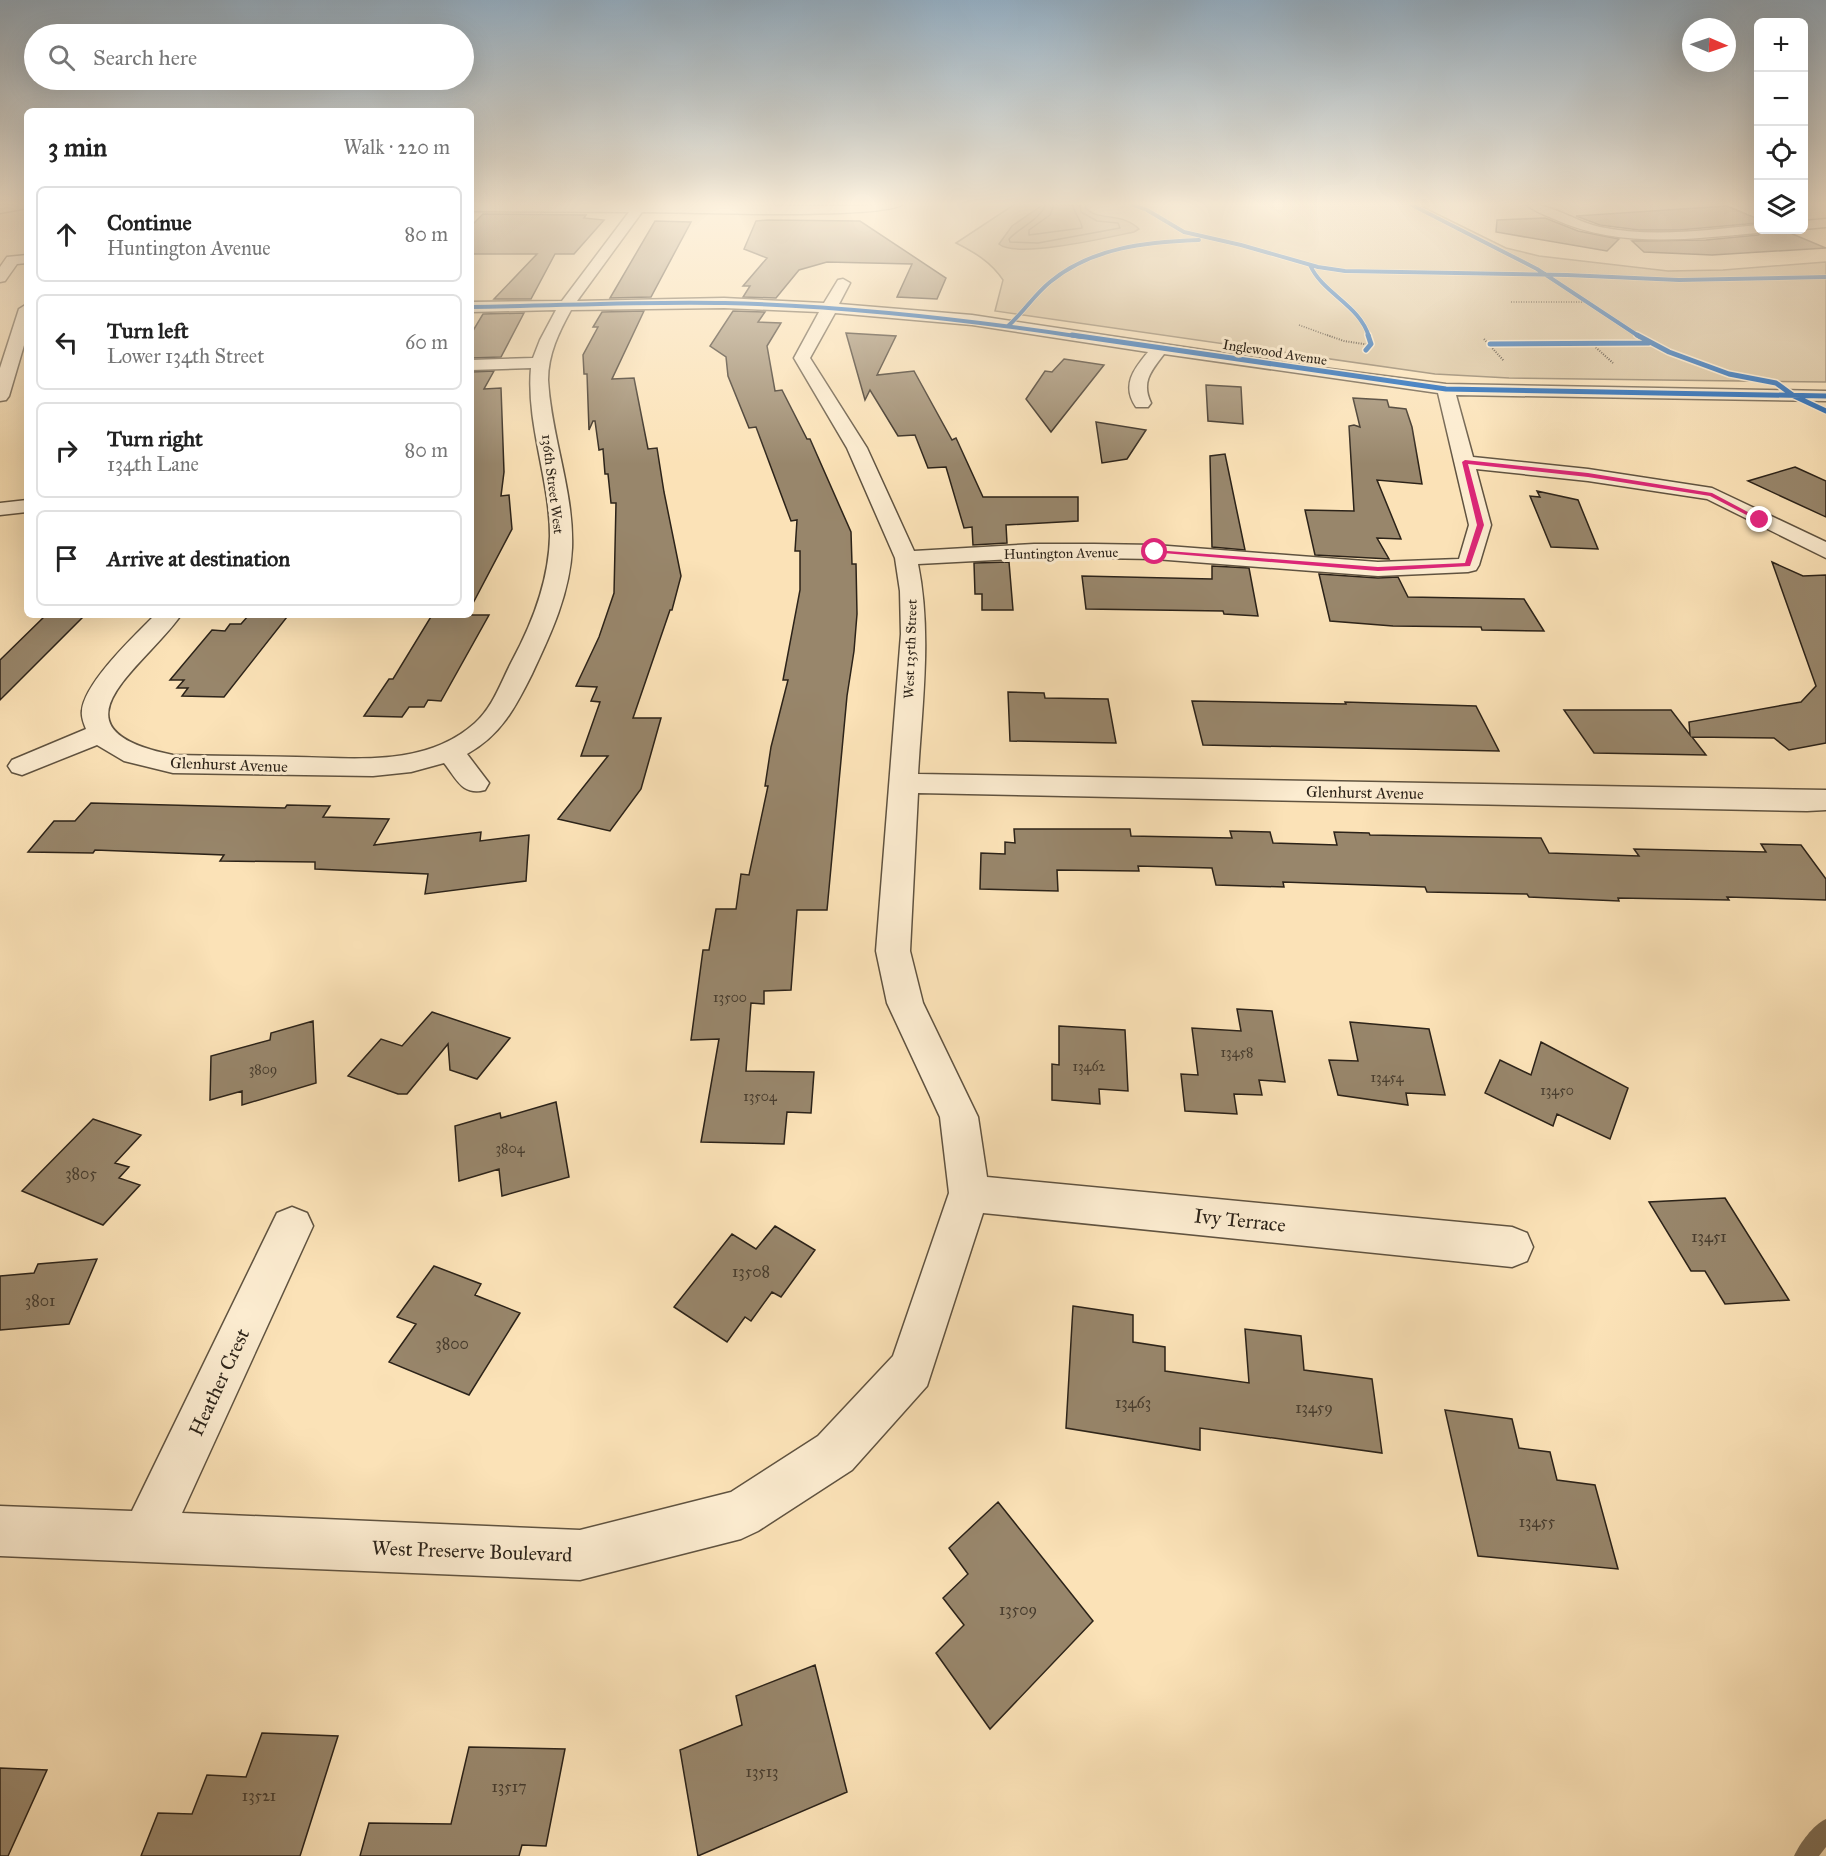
<!DOCTYPE html>
<html lang="en">
<head>
<meta charset="utf-8">
<style>
  :root { --surface:#fff; --page:#f2f2f2; --text:#222; --muted:#767676; --line:#e0e0e0 }
  body { margin:0; font-family:"IM FELL Great Primer",serif; background:var(--page); color:var(--text) }
  .controls { position:absolute; right:18px; top:18px; display:grid; overflow:hidden; border-radius:9px; box-shadow:0 6px 24px #0002 }
  .controls button { width:54px; height:54px; display:grid; place-items:center; padding:0; border:0; border-bottom:2px solid var(--line); background:var(--surface); color:var(--text); font:30px sans-serif }
  .compass { position:absolute; left:1682px; top:18px; width:54px; height:54px; border-radius:50%; background:var(--surface); box-shadow:0 6px 24px #0002; rotate:92deg }
  .stop { position:absolute; width:18px; height:18px; margin:-14px; border:4px solid #db2777; border-radius:50%; background:#fff }
  .stop.end { background:#db2777; border-color:#fff; box-shadow:0 2px 6px #0008 }
  .list { margin:0; padding:0; list-style:none }
  h2 { display:flex; justify-content:space-between; align-items:center; height:78px; margin:0; padding:0 24px; font-size:26px }
  h2 small { font-size:20px; font-weight:400; color:var(--muted) }
  .list li { display:grid; grid-template-columns:39px 1fr auto; gap:18px; align-items:center; box-sizing:border-box; height:96px; margin:0 12px 12px; padding:0 12px; border:2px solid var(--line); border-radius:9px }
  .list b { display:block; font-size:22px; white-space:nowrap }
  .list p { margin:0; font-size:20px; white-space:nowrap; color:var(--muted) }
  .list em { font-size:20px; font-style:normal; color:var(--muted) }
  .icon { flex:none; width:33px; height:33px; fill:none; stroke:currentColor; stroke-width:2; stroke-linecap:round; stroke-linejoin:round }
  .map { position:relative; flex:none; width:1826px; height:1856px; overflow:hidden }
  .search { position:absolute; background:var(--surface); box-shadow:0 6px 24px #0002; left:24px; top:24px; width:450px; height:66px; display:flex; align-items:center; gap:15px; box-sizing:border-box; padding:0 21px; border-radius:33px; color:var(--muted); font-size:22px }
  .panel { position:absolute; background:var(--surface); box-shadow:0 6px 24px #0002; left:24px; top:108px; width:450px; height:510px; border-radius:9px }
  .map>svg:first-child { display:block }
  .green { fill:#d8c29c; stroke:#82725a; stroke-width:1.5 }
  .water { fill:#b5a181; stroke:#7e6f57; stroke-width:1.5 }
  .lines { fill:none; stroke-linecap:round; stroke-linejoin:round }
  .shore { stroke:#70624d; stroke-width:1.5 }
  .stream { fill:#7e6f57; fill-rule:evenodd }
  .building { fill:#98866b; stroke:#2c2319; stroke-width:1.5 }
  .minor-casing { stroke:#605340; stroke-width:3 }
  .path-far1 { stroke:#2c2319; stroke-width:1.5; stroke-dasharray:1 1.5; stroke-linecap:butt }
  .path { stroke:#2c2319; stroke-width:2; stroke-dasharray:1 1.5; stroke-linecap:butt }
  .minor { fill:#fcecd0; fill-rule:evenodd }
  .cycleway-far1-casing { stroke:#fcecd0; stroke-width:5 }
  .cycleway-casing { stroke:#fcecd0; stroke-width:8 }
  .cycleway-far1 { stroke:#0057b8; stroke-width:4 }
  .cycleway { stroke:#0057b8; stroke-width:5 }
  .route { fill:#db2777 }
  .labels { text-anchor:middle; stroke-width:6; stroke-linejoin:round; paint-order:stroke }
  .far-street-label { font-size:14px; fill:#2c2319; stroke:#fcecd0 }
  .number-label { font-size:14px; fill:#473c2e }
  .street-label { font-size:16px; fill:#2c2319; stroke:#fcecd0 }
  .near-number-label { font-size:16px; fill:#473c2e }
  .near-street-label { font-size:20px; fill:#2c2319; stroke:#fcecd0 }
</style>
</head>
<body>
<div class="map">
<svg width="1826" height="1856" viewBox="0 0 1826 1856">
  <rect width="100%" height="100%" fill="#fbe2b7"/>
  <filter id="stains"><feTurbulence type="fractalNoise" baseFrequency=".00333" numOctaves="4"/><feColorMatrix values="0 0 0 0 .2 0 0 0 0 .09 0 0 0 0 .02 0 0 0 .5 -.17"/></filter>
  <radialGradient id="worn" r=".72"><stop offset=".6" stop-color="#630" stop-opacity="0"/><stop offset="1" stop-color="#630" stop-opacity=".3"/></radialGradient>
  <!-- green -->
  <path class="green" d="M1015,204H1417L1506,248L1539,256L1668,271L1723,270L1826,262V382L1509,378L1435,374L995,311L1003,280C991,262 974,252 956,243Z"/>
  <!-- water -->
  <path class="water" d="M1044,204H1089L1085,207C1096,222 1121,211 1139,229L1134,232C1110,237 1016,259 999,244L1012,226Z"/>
  <g class="lines">
    <!-- shore -->
    <path class="shore" d="M1046,204C1040,220 1020,227 1009,239L1010,242L1038,243L1120,228L1118,223L1097,221L1081,212L1080,204
      M1054,204L1050,215L1029,230V235L1082,228C1082,221 1074,213 1072,204"/>
    <!-- stream -->
    <path class="stream" d="M1826,1819V1847L1819,1856H1794C1800,1843 1813,1825 1826,1819Z"/>
  </g>
  <!-- building -->
  <path class="building" d="M1727,206L1758,219V223L1679,230H1639L1600,225L1576,216Z
    M483,214L586,215L584,218L604,220L574,254H555L531,299H494L537,254H471V226Z
    M1545,218L1578,231L1619,239L1607,251L1496,232L1497,220Z
    M768,220L860,221L946,278L937,299L897,297L912,264L827,262L799,270L776,298L743,297L750,286H743L767,258L744,249L756,221Z
    M655,221L691,222L651,297L610,298Z
    M1766,230H1783L1826,248L1712,255L1644,252L1632,241L1706,240L1758,235Z
    M644,311L612,379L634,378L648,449L657,448L664,492L681,576L672,610H670L633,718H661L641,789L610,831L558,819L608,756H581L600,702L591,701L597,687L576,686L599,637L614,593L616,503H611L608,474H605L603,449L599,450L595,421H593L589,430L587,374H584L583,355L598,327H593L602,312Z
    M733,311L765,312L758,322L781,323L767,346L775,391L782,390L807,439H810L851,532L852,564H856L857,614L854,651L847,696L827,910H797L791,990L764,991V1004L751,1003L746,1071L814,1072L811,1113L787,1112L784,1144L701,1142L719,1039L691,1040L703,950H709L716,909H736L741,874L749,875L768,786H765L771,747L788,680H783L800,590V551H795L797,520L791,521L756,427L749,428L728,376L726,357L710,346Z
    M524,313L501,357L471,358V334L483,314Z
    M846,333L896,336L877,375L914,371L952,440L956,438L983,497H1078V521L1006,525L1007,543L973,545L972,527L964,528L946,467L928,468L915,435L898,436L870,390L865,400Z
    M1064,359L1104,365L1051,432L1026,399L1045,371L1052,372Z
    M494,371L484,389L501,388L504,472L501,496L509,495L512,529L471,607V372Z
    M1206,385L1241,387L1243,424L1208,421Z
    M1353,398L1387,400L1389,407L1406,409L1412,427L1422,484L1377,480L1401,539L1377,538L1389,559L1315,555L1305,510L1354,511L1349,426L1354,425L1360,427Z
    M1096,422L1146,430L1127,459L1102,463Z
    M1225,454L1245,550L1212,547L1210,456Z
    M1795,467L1826,481V517L1748,481Z
    M1537,491L1578,500L1598,549L1551,547L1530,496L1540,497Z
    M1009,562L1013,610H982V594H975L974,563Z
    M1772,562L1803,576L1826,575V743L1789,750L1774,738L1692,737L1706,755L1594,753L1564,710H1671L1690,735L1689,722L1801,702L1816,686Z
    M1212,566L1249,568L1258,616L1224,614L1223,611L1086,609L1082,576L1212,579Z
    M1319,574L1378,578L1398,577L1408,597L1524,599L1544,631L1482,630L1481,627L1393,626L1330,621Z
    M46,615H85L0,700V660Z
    M432,615H489L441,701L428,700L424,707H409L402,717L364,716L389,679H393Z
    M248,616L287,617L224,697L182,696L188,688H177L184,680H170L212,630L225,631L230,624H241Z
    M1008,692L1044,693L1045,698L1108,699L1116,743L1010,741Z
    M1192,701L1346,704L1345,702L1476,706L1499,751L1203,745Z
    M91,803L285,808L287,805L330,806L323,817L389,819L374,845L481,832L480,841L529,835L526,881L425,894L428,874L315,869V862L220,861L224,855L95,850L93,853L28,852L54,821H75Z
    M1014,829H1130L1131,836L1232,838L1230,831L1270,832L1273,843L1337,845L1334,832L1369,833L1370,835L1541,838L1549,853L1639,856L1634,849L1766,852L1761,844L1801,845L1826,879V900L1727,897L1729,900L1618,898L1619,901L1529,897L1527,894L1427,892L1425,887L1283,882L1284,887L1216,885L1212,868L1138,866L1139,871L1057,870L1058,891L980,889L981,853L1005,854V842L1015,843Z
    M1237,1009L1272,1011L1285,1082L1259,1080L1262,1095L1234,1094L1237,1114L1185,1111L1181,1074L1198,1075L1192,1028L1241,1031Z
    M432,1012L510,1038L477,1079L450,1070L448,1044L407,1094H398L348,1076L381,1039L402,1046Z
    M313,1021L316,1083L242,1105V1091L210,1100L211,1056L270,1040L271,1033Z
    M1350,1022L1429,1029L1445,1095L1406,1093L1408,1105L1338,1095L1329,1060L1358,1061Z
    M1059,1026L1125,1030L1128,1091L1099,1089L1100,1104L1052,1100V1064L1059,1065Z
    M1541,1042L1628,1088L1610,1139L1557,1114L1553,1126L1485,1093L1500,1060L1531,1075Z
    M556,1102L569,1177L502,1196L499,1169L459,1181L455,1126L500,1113L501,1118Z
    M93,1119L141,1135L115,1163L129,1167L119,1178L140,1185L103,1225L22,1191Z
    M1725,1198L1789,1300L1725,1304L1705,1271H1691L1649,1202Z
    M775,1226L815,1250L781,1297L772,1292L751,1321L745,1317L727,1342L674,1307L732,1234L756,1249Z
    M97,1259L69,1324L0,1330V1276L34,1273L38,1264Z
    M434,1266L481,1284L475,1295L520,1313L469,1395L389,1362L416,1324L397,1317Z
    M1073,1306L1133,1315V1342L1165,1347V1371L1249,1383L1245,1329L1301,1336L1304,1370L1372,1379L1382,1453L1200,1428V1450L1066,1428Z
    M1445,1410L1512,1419L1519,1448L1550,1452L1557,1480L1595,1485L1618,1569L1478,1556Z
    M998,1502L1093,1621L990,1729L936,1653L964,1625L943,1598L968,1574L949,1548Z
    M815,1665L847,1792L698,1856L680,1750L742,1725L736,1696Z
    M262,1733L338,1736L300,1856H141L158,1813L192,1814L207,1775L246,1777Z
    M469,1747L565,1749L546,1846L522,1845L519,1856H360L369,1823L451,1824Z
    M0,1768L47,1770L8,1856H0Z"/>
  <g class="lines">
    <!-- minor casing -->
    <g class="minor-casing">
      <path id="minor" d="M27,204V208L0,213V205Z
        M471,204L857,206L903,204C885,220 679,212 642,212L577,301L724,298L824,303L838,280L843,279L850,283L839,304L972,315L1323,368L1446,384L1826,391V401L1456,395L1473,457L1588,469L1712,488L1826,542V558L1707,499L1588,481L1476,469L1491,525L1479,565L1476,570L1468,572L1378,576L1155,559L1094,558H1034L918,564C932,633 922,705 918,774L1826,790V810L1807,811L918,793L910,951L923,1003L978,1117L987,1177L1512,1227L1527,1233L1533,1247L1527,1261L1512,1267L983,1213L927,1386L852,1470L758,1531L741,1539L580,1580L0,1556V1506L132,1511L277,1213L292,1207L307,1213L313,1226L182,1513L580,1530L731,1492L818,1436L893,1356L949,1193L940,1117L887,1003L876,951L901,634L900,591L895,558L847,448L794,358L819,312L724,308L571,310C559,332 548,354 548,380C551,436 574,491 572,548C570,593 551,634 532,674C515,708 501,735 467,754L489,783L485,790C462,796 457,779 444,763L411,772L373,776L173,773L124,761L97,745L22,775L12,772L8,766L12,760L86,729C84,724 81,717 82,711C84,683 135,635 155,615H181C144,668 42,729 173,755C214,756 255,756 296,757C356,758 426,767 475,723C493,707 501,682 512,661C533,622 549,580 550,536C550,480 526,424 531,368L471,370V360L533,358L540,340L556,310L471,312V302L562,301L629,212L471,211ZM835,313L972,325L1148,352C1134,369 1121,385 1136,407H1148L1151,403C1141,382 1151,371 1164,354L1438,393L1469,525L1459,559L1378,562L1155,545L1094,544H1034L914,551L867,448L810,358Z
        M1526,204C1553,204 1574,221 1600,227C1652,238 1706,230 1758,225V230H1764L1758,233C1688,239 1620,249 1554,219C1545,215 1533,211 1526,204Z
        M1826,219V227L1804,229V221Z
        M27,255V263L17,264L5,281L0,282V267L7,257Z
        M27,304V335L9,396L6,400L0,401V368L19,309Z
        M27,500V512L0,515V503Z"/>
    </g>
    <!-- path-far1 -->
    <path class="path-far1" d="M1511,302H1587
      M1299,325L1332,337"/>
    <!-- path -->
    <path class="path" d="M1327,335L1344,341L1370,345
      M1484,339L1504,361
      M1592,344L1613,363"/>
    <!-- minor -->
    <use href="#minor" class="minor"/>
    <!-- cycleway-far1 casing -->
    <g class="cycleway-far1-casing">
      <path id="cycleway-far1" d="M1131,204L1147,210L1184,232L1241,245L1318,267L1345,271L1567,275L1679,280L1826,277
        M1410,204L1537,269L1640,337
        M1310,265C1323,294 1360,305 1369,337
        M471,307C556,306 641,301 725,303C845,306 963,319 1082,337
        M1008,326C1023,313 1034,295 1050,282C1092,247 1147,242 1199,240"/>
    </g>
    <!-- cycleway casing -->
    <g class="cycleway-casing">
      <path id="cycleway" d="M1072,335L1446,389L1826,396
        M1637,335L1669,352L1729,374L1776,383L1794,396L1826,411
        M1490,344L1649,343
        M1366,350L1371,344L1368,335"/>
    </g>
    <!-- cycleway-far1 -->
    <use href="#cycleway-far1" class="cycleway-far1"/>
    <!-- cycleway -->
    <use href="#cycleway" class="cycleway"/>
  </g>
  <!-- sky -->
  <linearGradient id="sky" x2="0" y2="1"><stop stop-color="#93acbf"/><stop offset="0.44" stop-color="#fdf2df"/><stop offset="1" stop-color="#fdf2df" stop-opacity="0"/></linearGradient>
  <rect width="1826" height="464" fill="url(#sky)"/>
  <!-- route -->
  <path class="route" d="M1465,460L1588,473L1712,493L1763,520L1758,521L1710,496L1588,477L1468,464L1484,525L1470,566L1378,571L1151,552L1155,550L1378,567L1465,563L1477,525L1462,462Z"/>
  <g class="labels">
    <!-- far-street labels -->
    <g class="far-street-label">
      <text transform="translate(1275 352) rotate(9)" y="5">Inglewood Avenue</text>
      <text transform="translate(553 484) rotate(83)" y="5">136th Street West</text>
      <text transform="translate(1061 553) rotate(-1)" y="5">Huntington Avenue</text>
      <text transform="translate(910 649) rotate(-88)" y="5">West 135th Street</text>
    </g>
    <!-- number labels -->
    <g class="number-label">
      <text x="730" y="1002">13500</text>
      <text x="1237" y="1057">13458</text>
      <text x="1089" y="1071">13462</text>
      <text x="263" y="1074">3809</text>
      <text x="1387" y="1082">13454</text>
      <text x="1557" y="1095">13450</text>
      <text x="760" y="1101">13504</text>
      <text x="510" y="1153">3804</text>
    </g>
    <!-- street labels -->
    <g class="street-label">
      <text transform="translate(229 764) rotate(2)" y="6">Glenhurst Avenue</text>
      <text transform="translate(1365 792) rotate(1)" y="6">Glenhurst Avenue</text>
    </g>
    <!-- near-number labels -->
    <g class="near-number-label">
      <text x="81" y="1179">3805</text>
      <text x="1709" y="1242">13451</text>
      <text x="751" y="1277">13508</text>
      <text x="40" y="1306">3801</text>
      <text x="452" y="1349">3800</text>
      <text x="1133" y="1408">13463</text>
      <text x="1314" y="1413">13459</text>
      <text x="1537" y="1527">13455</text>
      <text x="1018" y="1615">13509</text>
      <text x="762" y="1777">13513</text>
      <text x="509" y="1792">13517</text>
      <text x="259" y="1801">13521</text>
    </g>
    <!-- near-street labels -->
    <g class="near-street-label">
      <text transform="translate(1240 1220) rotate(6)" y="7">Ivy Terrace</text>
      <text transform="translate(219 1382) rotate(-65)" y="7">Heather Crest</text>
      <text transform="translate(472 1551) rotate(2)" y="7">West Preserve Boulevard</text>
    </g>
  </g>
  <rect width="100%" height="100%" filter="url(#stains)"/>
  <rect width="100%" height="100%" fill="url(#worn)"/>
</svg>
<div class="controls">
<button>+</button>
<button>−</button>
<button><svg class="icon" aria-label="locate" viewBox="0 0 24 24"><circle cx="12" cy="12" r="6"/><path d="M12 2v4M12 18v4M2 12h4M18 12h4"/></svg></button>
<button><svg class="icon" aria-label="layers" viewBox="0 0 24 24"><path d="M12 4l9 5-9 5-9-5zM3 14l9 5 9-5"/></svg></button>
</div>
<svg class="compass" viewBox="-18 -18 36 36"><path d="M0-13l5 13h-10z" fill="#e53935"/><path d="M0 13l5-13h-10z" fill="#767676"/></svg>
<div class="stop" style="left:1155px;top:552px"></div>
<div class="stop end" style="left:1760px;top:520px"></div>
<div class="search"><svg class="icon" aria-label="search" viewBox="0 0 24 24"><circle cx="10" cy="10" r="6"/><path d="M15 15l6 6"/></svg>Search here</div>
<section class="panel">
<h2>3 min<small>Walk · 220 m</small></h2>
<ul class="list">
<li><svg class="icon" aria-label="ahead" viewBox="0 0 24 24"><path d="M12 20V5M6 11l6-6 6 6"/></svg><div><b>Continue</b><p>Huntington Avenue</p></div><em>80 m</em></li>
<li><svg class="icon" aria-label="left" viewBox="0 0 24 24"><path d="M17 20v-9H6M10 6l-5 5 5 5"/></svg><div><b>Turn left</b><p>Lower 134th Street</p></div><em>60 m</em></li>
<li><svg class="icon" aria-label="right" viewBox="0 0 24 24"><path d="M7 20v-9h11M14 6l5 5-5 5"/></svg><div><b>Turn right</b><p>134th Lane</p></div><em>80 m</em></li>
<li><svg class="icon" aria-label="arrive" viewBox="0 0 24 24"><path d="M6 21V4h12l-3 4 3 4H6"/></svg><div><b>Arrive at destination</b></div></li>
</ul>
</section>
</div>
</body>
</html>
